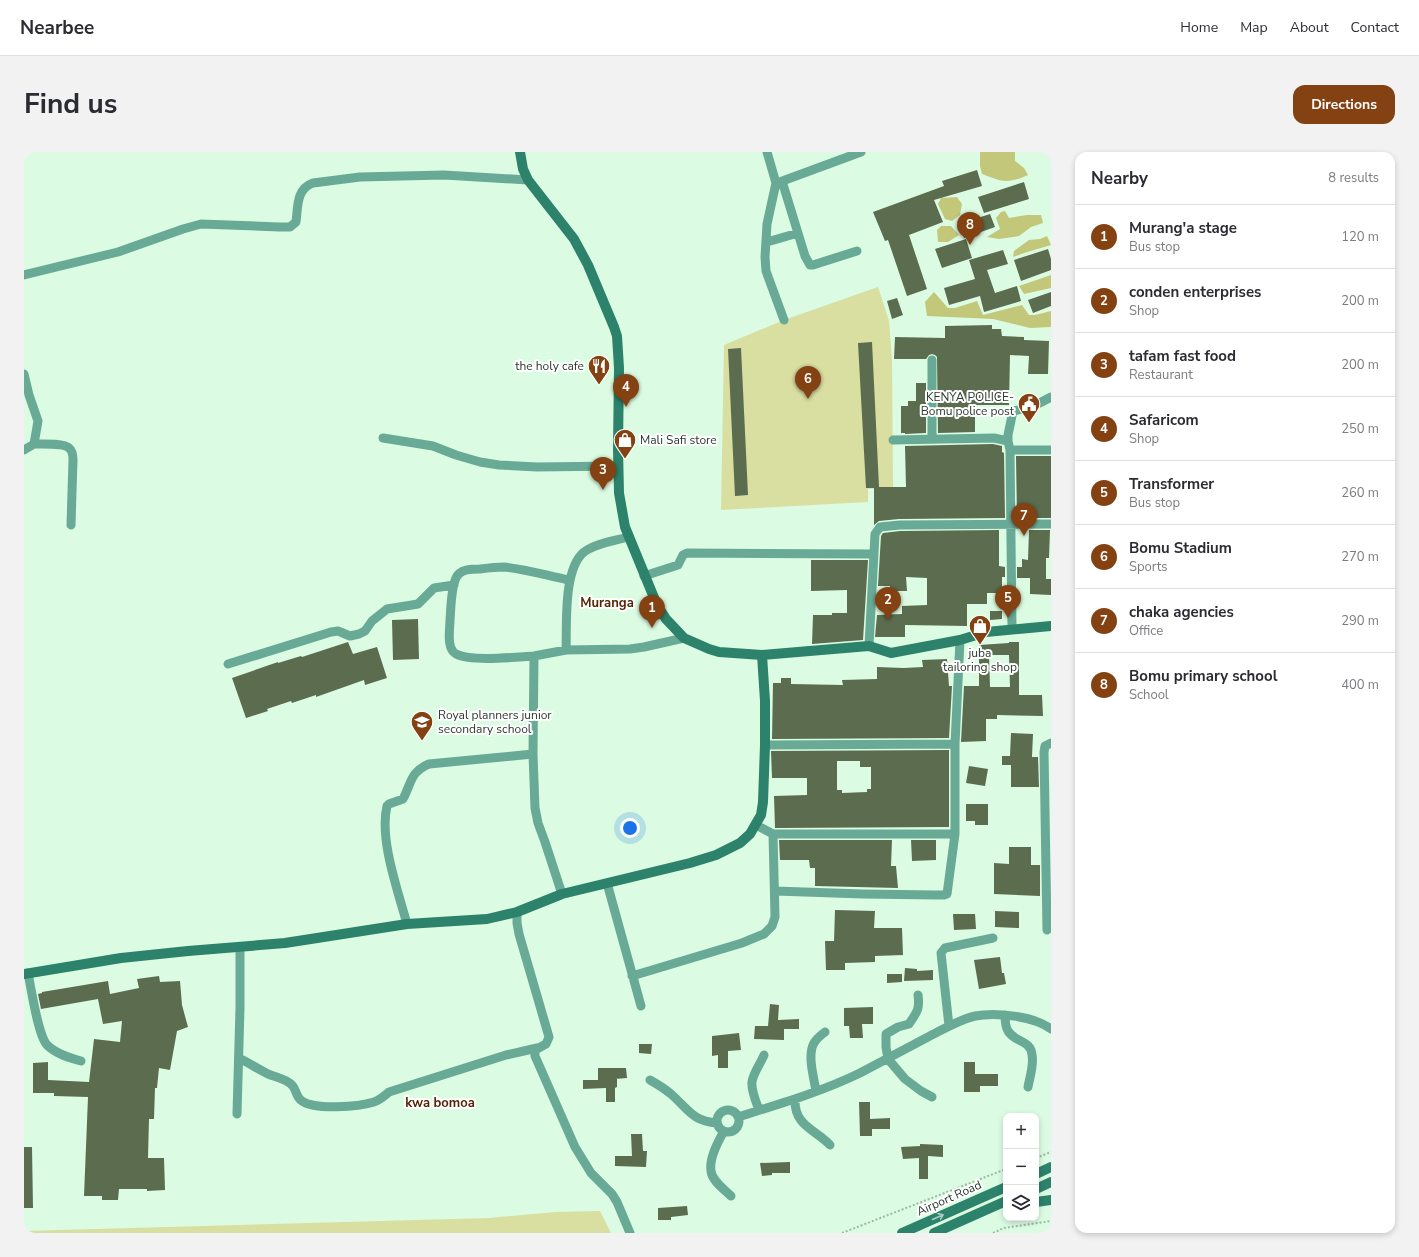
<!DOCTYPE html>
<html lang="en">
<head>
<meta charset="utf-8">
<style>
  :root { --surface:#fff; --page:#f2f2f3; --text:#2b2b33; --muted:#7c7c81; --line:#e1e1e2; --accent:#844112 }
  body { margin:0; font-family:"Nunito Sans",sans-serif; background:var(--page); color:var(--text) }
  .controls { position:absolute; right:12px; bottom:12px; display:grid; overflow:hidden; border-radius:8px; box-shadow:0 2px 6px #0003 }
  .controls button { width:36px; height:36px; display:grid; place-items:center; padding:0; border:0; border-bottom:1px solid var(--line); background:var(--surface); color:var(--text); font:20px sans-serif }
  .you { position:absolute; left:606px; top:676px; width:14px; height:14px; margin:-10px; border:3px solid #fff; border-radius:50%; background:#1a73e8; box-shadow:0 0 0 6px #1a73e833 }
  .badge { display:grid; place-items:center; width:26px; height:26px; border-radius:50%; background:var(--accent); color:#fff; font-size:13px; font-weight:700 }
  .pin { position:absolute; translate:-50% -33px; filter:drop-shadow(0 1px 2px #0008) }
  .pin::after { content:''; position:absolute; top:21px; width:14px; height:12px; background:inherit; clip-path:polygon(0 0,100% 0,50% 100%) }
  .list { margin:0; padding:0; list-style:none }
  h2 { display:flex; justify-content:space-between; align-items:center; height:52px; margin:0; padding:0 16px; font-size:17px }
  h2 small { font-size:13px; font-weight:400; color:var(--muted) }
  .list li { display:grid; grid-template-columns:26px 1fr auto; gap:12px; align-items:center; box-sizing:border-box; height:64px; padding:0 16px; border-top:1px solid var(--line) }
  .list b { display:block; font-size:15px; white-space:nowrap }
  .list p { margin:0; font-size:13px; white-space:nowrap; color:var(--muted) }
  .list em { font-size:13px; font-style:normal; color:var(--muted) }
  .icon { flex:none; width:22px; height:22px; fill:none; stroke:currentColor; stroke-width:2; stroke-linecap:round; stroke-linejoin:round }
  .map { position:relative; flex:none; width:1027px; height:1081px; overflow:hidden; border-radius:12px }
  header { display:flex; align-items:center; gap:24px; box-sizing:border-box; height:56px; padding:0 20px; background:var(--surface); border-bottom:1px solid var(--line) }
  header strong { font-size:19px }
  nav { display:flex; gap:22px; margin-inline-start:auto; font-size:14px }
  .intro { display:flex; align-items:center; justify-content:space-between; box-sizing:border-box; height:96px; padding:0 24px }
  h1 { margin:0; font-size:28px }
  .button { padding:10px 18px; border-radius:12px; background:var(--accent); color:#fff; font-size:14px; font-weight:700 }
  main { display:flex; gap:24px; padding:0 24px }
  aside { flex:1; background:var(--surface); border-radius:12px; box-shadow:0 2px 6px #0003 }
  .map>svg:first-child { display:block }
  .green { fill:#d9dea1 }
  .forest { fill:#c2c779 }
  .building { fill:#5b6c4f; fill-rule:evenodd }
  .lines { fill:none; stroke-linecap:round; stroke-linejoin:round }
  .path { stroke:#9eb8a4; stroke-width:2; stroke-dasharray:2 2; stroke-linecap:butt }
  .street { stroke:#69aa96; stroke-width:9 }
  .secondary { stroke:#2d826c; stroke-width:10 }
  .oneway { stroke:#abcdc4 }
  .labels { text-anchor:middle; stroke-width:4; stroke-linejoin:round; paint-order:stroke }
  .poi-label { font-size:12px; fill:#2c392f; stroke:#fff; text-anchor:end }
  .street-label { font-size:12px; fill:#2c392f; stroke:#fff }
  .neighbourhood-label { font-size:13px; font-weight:bold; fill:#532605; stroke:#fff }
</style>
</head>
<body>
<header>
<strong>Nearbee</strong>
<nav><a>Home</a><a>Map</a><a>About</a><a>Contact</a></nav>
</header>
<div class="intro"><h1>Find us</h1><a class="button">Directions</a></div>
<main>
<div class="map">
<svg width="1027" height="1081" viewBox="0 0 1027 1081">
  <rect width="100%" height="100%" fill="#dbfce3"/>
  <!-- green -->
  <path class="green" d="M854,135L865,169L868,207L869,335L844,337V350L697,358L700,193L760,168Z
    M576,1059L587,1081H0V1079L465,1066L532,1060Z"/>
  <!-- forest -->
  <path class="forest" d="M956,0H991V9L1000,16L1004,23C983,32 979,30 958,22L956,14Z
    M933,45L938,52L936,63L928,69L921,67L914,52L917,46Z
    M981,59L985,66L1003,63H1017L1019,71L1007,75L995,84L975,87L963,85L976,77L972,66L977,60Z
    M917,74H927L935,83L924,90H914L913,78Z
    M1023,84L1027,93L1000,101L989,105L990,99L1005,88L1016,87Z
    M1027,123V136L1000,142L995,134Z
    M910,140L924,156H931L953,149L959,163L998,153L1005,163H1011L1027,159V175L1006,176L969,167L903,164L901,150Z"/>
  <!-- building -->
  <path class="building" d="M953,18L958,34L910,48L919,70L885,83L903,137L883,144L864,88L861,89L849,60L920,34L918,29Z
    M1000,30L1005,47L960,61L954,45Z
    M966,62L971,75L940,86L935,72Z
    M942,87L948,106L918,116L911,97Z
    M1024,97L1027,107V118L997,129L990,108Z
    M979,98L984,112L963,118L971,141L993,134L997,149L960,160L956,144L925,153L920,136L951,127L945,108Z
    M1027,140V154L1009,161L1004,148Z
    M873,146L879,163L868,167L863,149Z
    M968,173V177H977L978,184L1000,185V188L1025,189L1024,222H1004L1005,204L986,203L985,253H951V280L914,281L913,205L911,203L908,202L905,203L902,207H870L871,185L921,186V174Z
    M848,190L855,335H882L881,294L969,292L978,294V300L980,301L981,366L875,367L855,369L850,373V336H842L834,191Z
    M717,196L724,343L711,344L704,197Z
    M892,231H902V281L881,282V281H877V254H884V249H892Z
    M992,304H1027V366H993Z
    M975,378V414L981,415V425H978V441H963V452H943V474L881,473V485H851L853,463L878,462V454L903,453V426L882,425L883,439H866V434H854L857,384L859,381L876,379Z
    M1005,378H1026L1025,406H1022V427H1027V443L1006,442V426H993V415H998V407L1004,408Z
    M787,408H844L839,488L788,492L789,463H808V461H823V438L787,439Z
    M966,459H978V467L966,468Z
    M394,467L395,507L369,508L368,468Z
    M324,490L329,502L353,495L363,526L341,533L340,528L292,545V543L268,551L267,549L243,557L244,559L222,566L208,526L254,510V511L277,504L278,505Z
    M985,490H995V543H1018L1019,564L973,563V567H962V589L937,590L940,534H955V493L985,491ZM965,503H985L986,535H966Z
    M923,507L925,534H928L925,586L748,587L749,531H757V526H767V532L819,533L818,528L853,527V515L880,516L899,515L898,508Z
    M987,581L1009,582L1008,605H1014L1015,635H987V613H978V604H986Z
    M925,598V675L751,676L750,644L783,643V626H748L747,599ZM813,609H836V615H847V637H843V640L818,641V638H813Z
    M945,614L964,617L961,634L942,631Z
    M942,652H964V673H951V669H942Z
    M755,688H868L867,714H872L874,736L791,734V716H786L785,708H756Z
    M887,688H912V708L888,709Z
    M985,695H1007V713H1016V744L970,742V711L985,712Z
    M811,758L851,759L850,776H878L879,803L851,804V810L821,811V818H802L801,789H810Z
    M971,759L995,760V776L971,775Z
    M929,762H951L952,777L930,778Z
    M976,805L978,821H980L982,832L955,837L950,808Z
    M881,816L893,817V819L909,818V828L880,829Z
    M863,822H878V830L863,831Z
    M135,824L136,830L156,829L158,853L164,875L153,879L146,918L135,916L133,936H131L130,967H125L124,1006H140L141,1038L123,1039V1037H95L94,1048H78V1044H60L64,945L30,944V941H9V911L24,910V928L65,930L70,887L96,890L98,869L79,872L74,847L17,857L14,842L18,841V840L84,829L86,842L115,836L113,827Z
    M746,852L755,853L754,868L775,867V877H760V888L730,887L731,874H744Z
    M849,855V872H838L839,886H826L825,874H820V856Z
    M715,881L717,898L704,899V916H694V903L688,904V884Z
    M615,892H628L627,902L615,901Z
    M940,910H951V922H974V934H956V940H940Z
    M574,916H602L603,926L591,927H593V935L591,936V950H582V936L559,937V928H574Z
    M835,950H846V967L866,966V977H848V984H836Z
    M607,982H618L619,999H623L622,1015L591,1014V1004H608Z
    M896,992L919,993V1005L904,1004V1027H895V1006L879,1007L877,995L896,994Z
    M0,995H8L9,1056H0Z
    M766,1010V1021H748V1023L738,1024L736,1011Z
    M663,1054L664,1063L647,1065V1068H634V1056Z"/>
  <g class="lines">
    <!-- path -->
    <path class="path" d="M1012,1006L1027,1000
      M818,1081L982,1017
      M969,1081L980,1076L1027,1069"/>
    <!-- street -->
    <path class="street" d="M743,0L752,31L743,72L741,105L742,119L760,168
      M758,29L781,104L786,113H789L833,99
      M753,31L837,0
      M743,90L774,81
      M0,123L94,100L159,77L177,72L255,75H266L272,70C274,55 272,37 289,31L336,25L420,23L504,28
      M0,222L5,243L14,269L10,292L0,298
      M359,286L409,294L432,303L456,310L475,313L513,315L594,314
      M908,287V208
      M869,288L970,286L984,289L986,298L988,477
      M984,289V283L989,259C1003,257 1015,252 1027,245
      M10,292C18,292 40,291 45,296C49,299 49,304 49,308L47,373
      M986,298H1027
      M620,424L654,413L659,403L663,401L849,402
      M845,494L851,382L856,375L876,373L1027,372
      M542,498C543,473 539,417 560,400C572,391 590,389 604,385
      M510,504L542,498L606,497L620,495L660,486
      M204,512L307,480L314,479L326,484L335,482L341,479L348,469L363,457L394,452L410,436L430,433
      M741,593L931,592
      M732,673L749,682H931
      M583,731L617,854
      M751,739L839,742L912,743H920L923,742L931,682V592L936,488
      M538,742L521,690L514,671L511,656L509,602L510,504C492,505 448,510 432,502C422,496 426,477 426,468C427,456 427,436 432,426C436,417 447,417 456,417C464,416 472,415 480,415C502,417 524,424 545,428
      M493,760V771L495,782L525,885L522,892L511,898V904L551,995L567,1021L588,1042L593,1050L606,1081
      M383,772C374,739 355,687 363,654L365,652L379,647C388,630 386,620 405,612L509,602
      M1023,778L1020,600L1021,594L1027,591
      M4,821C7,836 14,883 23,893C32,902 46,906 57,909
      M608,824L718,791L740,782L748,774L751,765L749,682
      M894,843C896,857 893,860 885,872L874,875L862,882V895L864,907L881,927L897,939L908,945
      M981,863C981,868 981,874 984,879C990,890 1007,888 1008,903C1010,913 1006,924 1004,935
      M925,874L917,801L921,796L969,786
      M215,906C225,911 234,917 244,922C251,925 258,926 264,930C274,935 270,944 278,949C291,958 334,955 350,950C356,948 360,944 365,940L482,903L513,896
      M626,928C633,932 641,937 647,942C664,957 668,969 693,971
      M792,939C790,926 783,903 790,891C793,886 797,883 801,880
      M771,947C770,974 791,977 806,993
      M735,958C732,950 727,938 728,930C729,921 737,911 740,903
      M693 969a11 11 0 1 1 22 0a11 11 0 1 1-22 0Z
      M213,962L216,856V795
      M714,965C755,952 797,940 836,921C859,909 881,897 904,885C918,878 934,868 951,864C971,860 1010,864 1027,877
      M700,979C694,990 685,1006 687,1019C688,1029 700,1037 707,1044"/>
    <!-- secondary -->
    <path class="secondary" d="M496,0L499,17L504,28L550,87L564,113L590,175L593,184L595,216L594,297L595,341L601,375L633,453L642,467L660,486L685,497L695,500L738,503L845,494L867,501L936,488L962,480L1027,474
      M0,822L97,806L164,799L261,791L383,772L463,767L493,760L538,742L666,711L692,703L716,691L726,682L737,663L739,650L741,593V549L738,503
      M1012,1022L1027,1015
      M1012,1037L1027,1030
      M1012,1050L1027,1048
      M878,1081L982,1035
      M910,1081L982,1049"/>
  </g>
  <!-- one-way arrows -->
  <defs><path id="oneway-shaft" d="M-6 0H5M1.5-3L5.5 0L1.5 3" fill="none" stroke-width="1.6" stroke-linecap="round" stroke-linejoin="round"/></defs>
  <use class="oneway" href="#oneway-shaft" transform="translate(914 1065) rotate(-24)"/>
  <!-- icons -->
  <defs>
    <g id="restaurant-pin" transform="scale(1.15)"><path d="M0 17L-7.5 6A9.5 9.5 0 1 1 7.5 6Z" fill="#844112" stroke="#fff"/><path d="M-5-6h1v4h1v-4h1v4h1v-4h1v5L-1.5 .5V6h-2V.5L-5-1ZM5-6V6H3V1.5H1.5Q1.5-4 5-6Z" fill="#fff"/></g>
    <g id="civic-pin" transform="scale(1.15)"><path d="M0 17L-7.5 6A9.5 9.5 0 1 1 7.5 6Z" fill="#844112" stroke="#fff"/><path d="M-.6-6.5H3V-4.5H.6V-3L4-1V1h2V6H-6V1h2V-1L-.6-3ZM-1.2 2.5V6h2.4V2.5Z" fill="#fff"/></g>
    <g id="shop-pin" transform="scale(1.15)"><path d="M0 17L-7.5 6A9.5 9.5 0 1 1 7.5 6Z" fill="#844112" stroke="#fff"/><path d="M-5-2.5h2.3a2.7 3.5 0 0 1 5.4 0H5L5.5 6h-11ZM-1.5-2.5h3a1.5 2.3 0 0 0-3 0Z" fill="#fff"/></g>
    <g id="school-pin" transform="scale(1.15)"><path d="M0 17L-7.5 6A9.5 9.5 0 1 1 7.5 6Z" fill="#844112" stroke="#fff"/><path d="M0-5L7-2L0 1L-7-2ZM-4 1L0 2.5L4 1V4Q0 6-4 4Z" fill="#fff"/></g>
  </defs>
  <g fill-rule="evenodd">
    <use href="#restaurant-pin" x="575" y="214"/>
    <use href="#civic-pin" x="1005" y="252"/>
    <use href="#shop-pin" x="601" y="288"/>
    <use href="#shop-pin" x="956" y="474"/>
    <use href="#school-pin" x="398" y="570"/>
  </g>
  <g class="labels">
    <!-- poi labels -->
    <g class="poi-label">
      <text x="560" y="218">the holy cafe</text>
      <text x="990" y="249">KENYA POLICE-<tspan x="990" dy="14">Bomu police post</tspan></text>
      <text x="616" y="292" text-anchor="start">Mali Safi store</text>
      <text x="956" y="505" text-anchor="middle">juba<tspan x="956" dy="14">tailoring shop</tspan></text>
      <text x="414" y="567" text-anchor="start">Royal planners junior<tspan x="414" dy="14">secondary school</tspan></text>
    </g>
    <!-- street labels -->
    <g class="street-label">
      <text transform="translate(925 1046) rotate(-24)" y="4">Airport Road</text>
    </g>
    <!-- neighbourhood labels -->
    <g class="neighbourhood-label">
      <text x="583" y="455">Muranga</text>
      <text x="416" y="955">kwa bomoa</text>
    </g>
  </g>
</svg>
<div class="controls">
<button>+</button>
<button>−</button>
<button><svg class="icon" aria-label="layers" viewBox="0 0 24 24"><path d="M12 4l9 5-9 5-9-5zM3 14l9 5 9-5"/></svg></button>
</div>
<div class="you"></div>
<div class="pin badge" style="left:628px;top:476px">1</div>
<div class="pin badge" style="left:864px;top:468px">2</div>
<div class="pin badge" style="left:579px;top:338px">3</div>
<div class="pin badge" style="left:602px;top:255px">4</div>
<div class="pin badge" style="left:984px;top:466px">5</div>
<div class="pin badge" style="left:784px;top:247px">6</div>
<div class="pin badge" style="left:1000px;top:384px">7</div>
<div class="pin badge" style="left:946px;top:93px">8</div>
</div>
<aside>
<h2>Nearby<small>8 results</small></h2>
<ul class="list">
<li><span class="badge">1</span><div><b>Murang'a stage</b><p>Bus stop</p></div><em>120 m</em></li>
<li><span class="badge">2</span><div><b>conden enterprises</b><p>Shop</p></div><em>200 m</em></li>
<li><span class="badge">3</span><div><b>tafam fast food</b><p>Restaurant</p></div><em>200 m</em></li>
<li><span class="badge">4</span><div><b>Safaricom</b><p>Shop</p></div><em>250 m</em></li>
<li><span class="badge">5</span><div><b>Transformer</b><p>Bus stop</p></div><em>260 m</em></li>
<li><span class="badge">6</span><div><b>Bomu Stadium</b><p>Sports</p></div><em>270 m</em></li>
<li><span class="badge">7</span><div><b>chaka agencies</b><p>Office</p></div><em>290 m</em></li>
<li><span class="badge">8</span><div><b>Bomu primary school</b><p>School</p></div><em>400 m</em></li>
</ul>
</aside>
</main>
</body>
</html>
